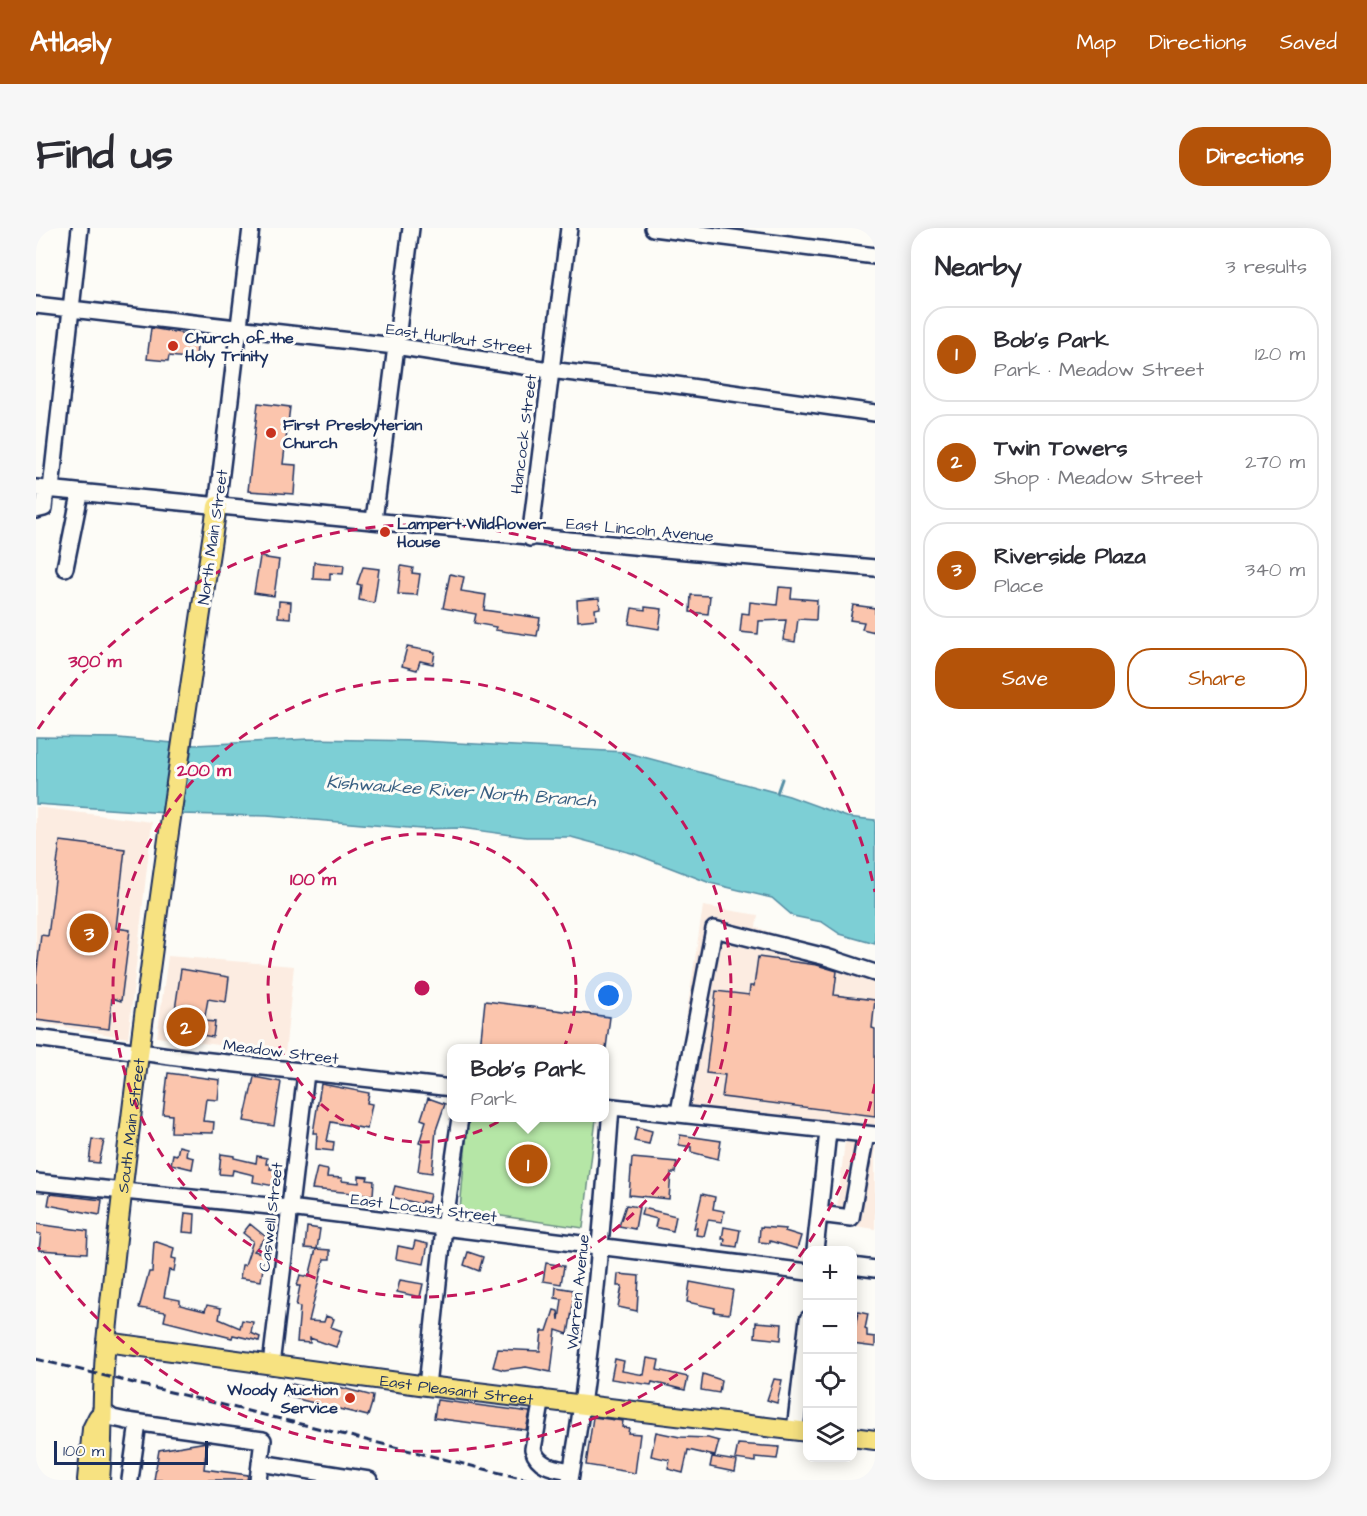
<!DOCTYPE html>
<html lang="en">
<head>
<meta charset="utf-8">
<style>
  :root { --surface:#fff; --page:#f7f7f7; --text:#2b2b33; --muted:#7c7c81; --line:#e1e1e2; --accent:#b45309 }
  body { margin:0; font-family:"Architects Daughter",sans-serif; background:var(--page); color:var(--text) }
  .controls { position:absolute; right:18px; bottom:18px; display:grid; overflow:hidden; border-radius:12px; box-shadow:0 3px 15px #0003 }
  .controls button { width:54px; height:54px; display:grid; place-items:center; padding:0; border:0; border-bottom:2px solid var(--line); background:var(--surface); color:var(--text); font:30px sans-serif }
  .scale { position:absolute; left:18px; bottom:15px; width:154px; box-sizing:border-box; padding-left:6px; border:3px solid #1b2f5e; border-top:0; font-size:16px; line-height:21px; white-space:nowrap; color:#1b2f5e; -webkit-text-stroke:4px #fdfcf7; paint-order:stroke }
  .you { position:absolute; left:573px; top:768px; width:21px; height:21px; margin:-15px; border:4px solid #fff; border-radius:50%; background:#1a73e8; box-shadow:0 0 0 9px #1a73e833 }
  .badge { display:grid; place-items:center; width:39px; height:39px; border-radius:50%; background:var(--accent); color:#fff; font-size:20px; font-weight:700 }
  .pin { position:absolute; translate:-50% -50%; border:3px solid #fff; box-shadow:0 2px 6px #0006 }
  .popup { position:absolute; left:411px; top:816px; width:162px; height:78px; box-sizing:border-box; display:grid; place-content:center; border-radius:12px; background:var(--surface); filter:drop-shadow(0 2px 4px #0005); font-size:20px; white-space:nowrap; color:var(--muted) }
  .popup b { font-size:22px; color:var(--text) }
  .popup::after { content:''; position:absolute; left:50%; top:100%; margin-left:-12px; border:12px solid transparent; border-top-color:var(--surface) }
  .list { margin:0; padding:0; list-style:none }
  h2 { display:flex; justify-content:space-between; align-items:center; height:78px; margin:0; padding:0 24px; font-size:26px }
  h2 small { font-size:20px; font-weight:400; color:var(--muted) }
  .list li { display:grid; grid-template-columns:39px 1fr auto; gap:18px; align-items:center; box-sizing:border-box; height:96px; margin:0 12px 12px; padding:0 12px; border:2px solid var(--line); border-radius:24px }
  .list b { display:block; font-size:22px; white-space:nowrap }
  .list p { margin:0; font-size:20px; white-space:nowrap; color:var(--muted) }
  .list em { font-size:20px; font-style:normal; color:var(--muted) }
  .actions { display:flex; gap:12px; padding:18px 24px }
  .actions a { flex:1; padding:14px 0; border:2px solid var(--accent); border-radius:24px; text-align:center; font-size:21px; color:var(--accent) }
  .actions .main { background:var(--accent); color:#fff }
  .icon { flex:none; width:33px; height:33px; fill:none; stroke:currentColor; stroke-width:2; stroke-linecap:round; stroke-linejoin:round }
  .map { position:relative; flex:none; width:839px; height:1252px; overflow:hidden; border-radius:24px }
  header { display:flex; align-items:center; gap:36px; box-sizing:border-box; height:84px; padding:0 30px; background:var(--accent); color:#fff }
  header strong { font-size:28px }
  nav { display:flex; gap:33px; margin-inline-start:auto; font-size:21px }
  .intro { display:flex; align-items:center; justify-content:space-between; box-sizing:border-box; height:144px; padding:0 36px }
  h1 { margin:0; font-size:42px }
  .button { padding:15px 27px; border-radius:24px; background:var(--accent); color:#fff; font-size:21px; font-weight:700 }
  main { display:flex; gap:36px; padding:0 36px }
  aside { flex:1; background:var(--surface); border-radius:24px; box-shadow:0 3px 15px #0003 }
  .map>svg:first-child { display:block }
  .built { fill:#fcece1 }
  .green { fill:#b5e6a6; stroke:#688a82; stroke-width:1.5 }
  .water { fill:#7dcfd5; stroke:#568fa5; stroke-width:1.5 }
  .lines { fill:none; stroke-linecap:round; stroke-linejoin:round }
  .stream { stroke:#568fa5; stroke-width:3 }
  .building { fill:#fbc5ad; stroke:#1b2f5e; stroke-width:1.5 }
  .minor-casing { stroke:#1b2f5e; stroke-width:20 }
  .major-casing { stroke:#1b2f5e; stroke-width:22 }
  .minor { stroke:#fdfcf7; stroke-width:15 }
  .major { stroke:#f7e281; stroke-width:18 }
  .rail { stroke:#1b2f5e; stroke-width:3; stroke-dasharray:9 4.5; stroke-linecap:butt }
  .ring { fill:none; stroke:#c2185b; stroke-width:3; stroke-dasharray:10 8 }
  .poi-dot { fill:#c8321e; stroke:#fdfcf7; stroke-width:2 }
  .labels { text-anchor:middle; stroke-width:6; stroke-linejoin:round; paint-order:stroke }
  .poi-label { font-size:16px; font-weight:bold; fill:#1b2f5e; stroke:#fdfcf7; text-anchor:start }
  .street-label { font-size:16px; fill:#1b2f5e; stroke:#fdfcf7 }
  .water-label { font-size:18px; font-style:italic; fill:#385f82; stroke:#fdfcf7 }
  .centre { fill:#c2185b; stroke:#fdfcf7; stroke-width:3 }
  .ring-label { font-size:18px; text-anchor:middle; font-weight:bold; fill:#c2185b; stroke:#fdfcf7; stroke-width:6; stroke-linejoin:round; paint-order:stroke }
</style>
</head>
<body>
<header>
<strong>Atlasly</strong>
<nav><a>Map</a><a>Directions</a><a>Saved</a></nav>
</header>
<div class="intro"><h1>Find us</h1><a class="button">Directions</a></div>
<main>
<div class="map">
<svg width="839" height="1252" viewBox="0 0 839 1252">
  <rect width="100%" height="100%" fill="#fdfcf7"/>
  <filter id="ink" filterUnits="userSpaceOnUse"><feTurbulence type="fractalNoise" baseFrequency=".0167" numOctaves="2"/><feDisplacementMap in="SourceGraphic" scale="12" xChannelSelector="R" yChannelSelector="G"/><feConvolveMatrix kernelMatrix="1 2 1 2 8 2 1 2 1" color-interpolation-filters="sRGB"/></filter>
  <g filter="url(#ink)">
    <!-- built -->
    <path class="built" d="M0,579L116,594L92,810L0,794Z
      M667,678L722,687L720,699L754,712L785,720L839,738V1001L799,995L811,897L637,875Z
      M132,728L258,738L249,826L121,809Z"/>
    <!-- green -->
    <path class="green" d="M432,890L560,891L547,1000L424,982Z"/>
    <!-- water -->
    <path class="water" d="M0,509L83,510L159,517L272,511L385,513L589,524L753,568L811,589L839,592V716L804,706L786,694L757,688L736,670L674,655L599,626L535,609H490L425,600L385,601L231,588L144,586L0,576Z"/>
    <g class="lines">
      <!-- stream -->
      <path class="stream" d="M741,565L746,551"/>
    </g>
    <!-- building -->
    <path class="building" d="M115,100L162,108L160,131L133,128L132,133L111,131Z
      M222,175L254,179L247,236L260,237L258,266L212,263Z
      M224,329L243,332L238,368L218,365Z
      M278,334L308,337L307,346L294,345V352L277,351Z
      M365,338L377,340L376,345L384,346L381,367L362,366Z
      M327,339L343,341L338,375L323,372L325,357L321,356Z
      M414,346L428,349L425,363L450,367L448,382L504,390L501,408L459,402L460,399L438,395L440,386L407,380Z
      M743,359L756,360L755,370L781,372L780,392L762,391L759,414L747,412L750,392L723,393L722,406L704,404L706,385L713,386L714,374L741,377Z
      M655,367L674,368L672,386L654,384Z
      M563,370L564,380L559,381L560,391L542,393L541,372Z
      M243,373L255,374L254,390L242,389Z
      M817,377L839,380V404L826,401L828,394L814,392Z
      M609,379L626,381L623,401L593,396L596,380L609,382Z
      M371,419L399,424L397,436L384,433L381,442L366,438Z
      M24,613L89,621L80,700L94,702L85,773L76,770L73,801L0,792V750L5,707L12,708Z
      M722,729L781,737L801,743L798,767L839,772L836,800L839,801V888L686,869L689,847L670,845L680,763L713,767L714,758H718Z
      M145,741L193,749L190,774L172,771L168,793L179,794L177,809L136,802Z
      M449,773L574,789L570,820H444Z
      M132,845L184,852L182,872L170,871L167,893L178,894L177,905L135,904L136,887L127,886Z
      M218,849L245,854L238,898L208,893Z
      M285,856L333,865L331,875L336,876L331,901L295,894L291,913L298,914L297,923L280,921L281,905H277Z
      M392,870L409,876L400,902L396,945L382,943L386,916L383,915L390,893L385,891Z
      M601,899L616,903L613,916L598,913Z
      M644,907L685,913L682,931L655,924V919L643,917Z
      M56,911L68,913L63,935L53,934Z
      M143,918L151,920L150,928L158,930L156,941L135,936L137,926L141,927Z
      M185,926L198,928V930L220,935L221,928L231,930L230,936H235L234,941L243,942L238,958L217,954L218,947L197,942L196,947L183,946Z
      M596,930L641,934L639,945H635L633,971L593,967Z
      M281,940L292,942L291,949L306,950V953L323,955V948L332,949L331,952L338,953L337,967L276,961Z
      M359,958L394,966L392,975L386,973L385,976L356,969Z
      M14,966L66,972L64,987L12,977Z
      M666,966L679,969L677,981L688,983L686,994L672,992L668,1008L660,1007L661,1000H658Z
      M590,977L603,979L599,1001L583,998Z
      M607,980L640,988L637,1003L619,999L621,991L605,987Z
      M149,985L159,986L158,1005L147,1004Z
      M0,996L52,1003L51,1025L3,1022L5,1006L0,1005Z
      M214,996L230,1009L218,1023L229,1026L225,1040H227L225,1053L204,1050L206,1037H209L217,1013L207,1005Z
      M271,999L284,1001L281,1021L294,1022V1031H288L273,1093L288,1094L290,1088L298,1091L295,1099L306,1103L300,1119L274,1110V1115L261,1114L264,1079L260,1078L264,1058H261L264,1047L273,1049L280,1021L269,1020Z
      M688,999L704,1002L701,1019L688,1017L689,1011H686Z
      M724,999L750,1001L749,1003L765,1008L761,1021L734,1013V1015L723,1014Z
      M118,1013L138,1020L136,1030L140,1031L138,1043L133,1042L128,1069L144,1072V1077L169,1083L171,1077L185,1080L183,1091L204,1100L206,1092L217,1094L215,1105L224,1109L223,1113L197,1107L196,1110L128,1093L130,1084L103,1080L113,1044H116Z
      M379,1013L392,1016L388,1036L360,1031L362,1018L377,1021Z
      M432,1024L447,1029L443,1043L428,1037Z
      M510,1035L528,1038L525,1056L507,1053Z
      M582,1046L603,1048L601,1083L582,1079L586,1058H581Z
      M364,1052L387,1056L384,1069L361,1064Z
      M654,1054L697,1062L693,1086L678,1084L679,1080L651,1074Z
      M520,1059L537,1062V1077L532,1106L520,1102L515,1144L490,1139L468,1142L457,1139L462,1121L504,1123L506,1103H511L518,1082L522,1083L523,1092L526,1071L519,1070Z
      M822,1084L832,1086L829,1101L831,1102V1108L839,1109V1119L816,1116V1100H819Z
      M720,1094L746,1096L745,1112L719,1109Z
      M611,1130L623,1132L621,1142L652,1149L649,1162L616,1154L615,1157L575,1151L579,1131L588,1133L586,1143L608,1147Z
      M667,1146L685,1152L683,1165L665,1162Z
      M738,1151L746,1152L741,1175L731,1172Z
      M252,1155L297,1166L299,1158L337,1168L336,1175L332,1188L249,1168Z
      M401,1172L494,1184L490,1202L398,1190Z
      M557,1189L587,1193L586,1199L593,1200L592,1205L604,1206L599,1245L550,1237Z
      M620,1204L644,1209L672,1210L683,1213L679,1228L652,1222L647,1245L632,1241L634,1232L615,1228Z
      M171,1214L168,1241L212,1247L211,1252H118L123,1222Z
      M702,1216L743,1219L741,1231L719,1229V1234L699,1231Z
      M676,1229L701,1233L699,1244L674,1239Z"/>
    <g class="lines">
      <!-- minor casing -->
      <g class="minor-casing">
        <path id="minor" d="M617,0L839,28
          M0,77L359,118L513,142L626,155L839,185
          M0,260C280,287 559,316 839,340
          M15,261L44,0
          M181,278L215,0
          M0,282L8,280L10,261
          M338,292L375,0
          M494,310L533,0
          M29,340L44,266
          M0,810L156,831L416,860
          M568,878L839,907
          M643,884L678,701L790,729L839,745
          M0,954L253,980L772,1044
          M783,986L815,990L830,906
          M779,1022L792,904
          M816,1038L839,1041
          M235,1137L270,845
          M391,1158L408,999L424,890
          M506,1170L497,1221C502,1239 519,1240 535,1243
          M65,1182L77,1190L91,1193L227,1212L222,1252
          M759,1202L772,1091
          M224,1235L333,1252
          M94,1252L102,1195
          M534,1252C556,1128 566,1004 575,879"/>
      </g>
      <!-- major casing -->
      <g class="major-casing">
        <g id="major">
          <path id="s1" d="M70,1114L391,1158L772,1204"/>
          <path d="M816,1209L839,1212"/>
          <path d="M51,1252L56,1201L62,1189"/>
          <path id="s2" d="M64,1252C68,1206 65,1160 70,1114C98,835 139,556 181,278"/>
        </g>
      </g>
      <!-- minor -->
      <use href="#minor" class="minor"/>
      <!-- major -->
      <use href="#major" class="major"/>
      <!-- rail -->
      <path class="rail" d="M0,1131L493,1252"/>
    </g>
  </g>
  <!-- distance rings -->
  <g class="ring">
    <circle cx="386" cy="760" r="154"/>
    <circle cx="386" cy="760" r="309"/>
    <path d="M839 856A463 463 0 0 1 2 1019M2 501A463 463 0 0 1 839 664"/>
  </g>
  <!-- markers -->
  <g class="poi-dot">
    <circle cx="137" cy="118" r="6"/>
    <circle cx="235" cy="205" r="6"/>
    <circle cx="349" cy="304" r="6"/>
    <circle cx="314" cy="1170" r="6"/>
  </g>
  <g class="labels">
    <!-- poi labels -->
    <g class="poi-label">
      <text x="149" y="115">Church of the<tspan x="149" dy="18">Holy Trinity</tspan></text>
      <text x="247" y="202">First Presbyterian<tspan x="247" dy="18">Church</tspan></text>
      <text x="361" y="301">Lampert-Wildflower<tspan x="361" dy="18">House</tspan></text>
      <text x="302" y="1167" text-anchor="end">Woody Auction<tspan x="302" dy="18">Service</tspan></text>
    </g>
    <!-- street labels -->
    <g class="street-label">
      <text transform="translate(423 110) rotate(8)" y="6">East Hurlbut Street</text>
      <text transform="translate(487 206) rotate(-83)" y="6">Hancock Street</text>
      <text transform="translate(604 301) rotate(5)" y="6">East Lincoln Avenue</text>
      <text transform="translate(176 309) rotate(-82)" y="6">North Main Street</text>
      <text transform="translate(245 823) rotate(7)" y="6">Meadow Street</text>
      <text dy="6" stroke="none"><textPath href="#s2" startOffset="356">South Main Street</textPath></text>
      <text transform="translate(388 979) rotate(7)" y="6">East Locust Street</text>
      <text transform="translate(234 989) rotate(-83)" y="6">Caswell Street</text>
      <text transform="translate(541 1064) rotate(-84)" y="6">Warren Avenue</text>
      <text dy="6" stroke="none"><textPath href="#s1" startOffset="354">East Pleasant Street</textPath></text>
    </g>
    <!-- water labels -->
    <g class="water-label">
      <text transform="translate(425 563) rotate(4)" y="6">Kishwaukee River North Branch</text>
    </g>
  </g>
  <circle cx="386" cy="760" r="9" class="centre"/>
  <g class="ring-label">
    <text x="59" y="439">300 m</text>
    <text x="168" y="548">200 m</text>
    <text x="277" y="657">100 m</text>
  </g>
</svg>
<div class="controls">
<button>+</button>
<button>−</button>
<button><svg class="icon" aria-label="locate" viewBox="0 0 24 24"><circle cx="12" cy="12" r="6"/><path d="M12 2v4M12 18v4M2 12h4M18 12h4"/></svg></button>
<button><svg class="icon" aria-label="layers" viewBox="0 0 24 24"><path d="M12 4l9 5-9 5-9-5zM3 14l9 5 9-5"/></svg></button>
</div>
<div class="scale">100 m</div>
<div class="you"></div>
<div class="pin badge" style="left:492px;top:936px">1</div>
<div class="popup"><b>Bob's Park</b>Park</div>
<div class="pin badge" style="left:150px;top:799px">2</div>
<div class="pin badge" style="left:53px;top:705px">3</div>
</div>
<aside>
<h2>Nearby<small>3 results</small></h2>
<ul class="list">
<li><span class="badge">1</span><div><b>Bob's Park</b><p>Park · Meadow Street</p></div><em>120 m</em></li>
<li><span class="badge">2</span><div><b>Twin Towers</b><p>Shop · Meadow Street</p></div><em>270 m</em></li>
<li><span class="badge">3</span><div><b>Riverside Plaza</b><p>Place</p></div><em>340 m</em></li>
</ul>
<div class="actions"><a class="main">Save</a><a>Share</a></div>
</aside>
</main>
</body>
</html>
